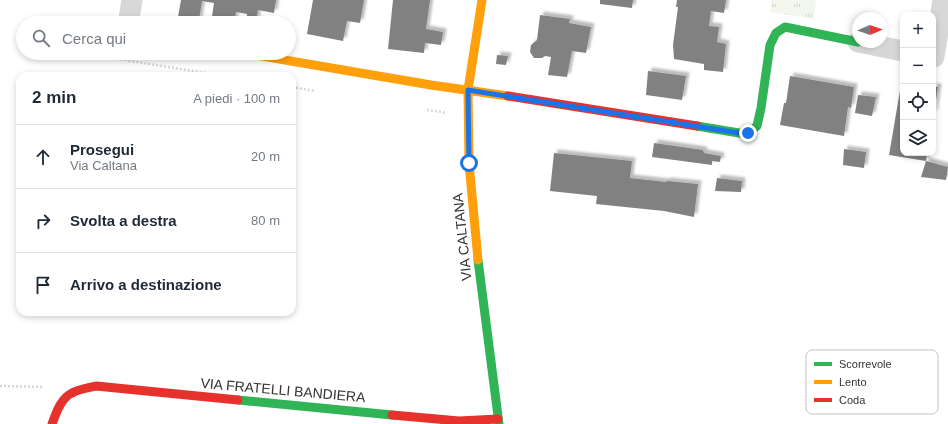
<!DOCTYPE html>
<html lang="it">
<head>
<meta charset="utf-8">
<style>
  :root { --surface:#fff; --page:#f6f6f7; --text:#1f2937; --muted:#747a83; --line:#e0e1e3 }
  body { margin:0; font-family:Helvetica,sans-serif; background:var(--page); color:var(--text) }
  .controls { position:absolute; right:12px; top:12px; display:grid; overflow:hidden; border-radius:8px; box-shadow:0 2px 6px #0003 }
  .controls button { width:36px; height:36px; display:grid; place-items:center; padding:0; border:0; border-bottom:1px solid var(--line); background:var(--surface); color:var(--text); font:20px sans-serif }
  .compass { position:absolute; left:852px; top:12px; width:36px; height:36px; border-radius:50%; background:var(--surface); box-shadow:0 2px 6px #0003; rotate:88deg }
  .stop { position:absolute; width:12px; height:12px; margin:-9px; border:3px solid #1a73e8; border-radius:50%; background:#fff }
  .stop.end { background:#1a73e8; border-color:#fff; box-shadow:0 1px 4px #0008 }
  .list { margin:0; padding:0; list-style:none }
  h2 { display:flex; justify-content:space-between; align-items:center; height:52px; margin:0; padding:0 16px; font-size:17px }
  h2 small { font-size:13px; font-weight:400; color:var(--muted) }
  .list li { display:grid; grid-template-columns:26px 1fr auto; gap:12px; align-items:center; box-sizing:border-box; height:64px; padding:0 16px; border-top:1px solid var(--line) }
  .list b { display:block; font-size:15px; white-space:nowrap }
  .list p { margin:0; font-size:13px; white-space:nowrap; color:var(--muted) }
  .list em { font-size:13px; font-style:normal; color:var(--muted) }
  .icon { flex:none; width:22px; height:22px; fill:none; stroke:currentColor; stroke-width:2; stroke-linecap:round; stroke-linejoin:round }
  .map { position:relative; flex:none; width:948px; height:424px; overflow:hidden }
  .search { position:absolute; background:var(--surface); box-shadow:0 2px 6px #0003; left:16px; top:16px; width:280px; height:44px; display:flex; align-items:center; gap:10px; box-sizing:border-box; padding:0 14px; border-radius:22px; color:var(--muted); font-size:15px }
  .panel { position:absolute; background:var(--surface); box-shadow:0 2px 6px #0003; left:16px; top:72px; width:280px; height:244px; border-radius:12px }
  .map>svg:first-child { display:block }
  .grass { fill:url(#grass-tufts) }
  .building { fill:#818181; filter:url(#shadow) }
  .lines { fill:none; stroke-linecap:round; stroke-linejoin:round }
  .path { stroke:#d7d7d7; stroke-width:2.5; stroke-dasharray:2 2; stroke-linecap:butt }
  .street { stroke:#d7d7d7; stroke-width:21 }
  .fast { stroke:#30b455; stroke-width:9 }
  .slow { stroke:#ff9f0a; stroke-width:9 }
  .jam { stroke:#e5322d; stroke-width:9 }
  .route { stroke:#1a73e8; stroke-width:5 }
  .labels { text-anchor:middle; stroke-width:4; stroke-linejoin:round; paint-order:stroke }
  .street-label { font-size:14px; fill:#333; stroke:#fff }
  .key { fill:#fff; stroke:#c2c2c2; stroke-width:1 }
  .key-label { font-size:11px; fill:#333 }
</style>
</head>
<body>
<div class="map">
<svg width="948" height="424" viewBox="0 0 948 424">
  <defs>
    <pattern id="grass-tufts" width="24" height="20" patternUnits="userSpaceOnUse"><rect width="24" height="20" fill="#f4f7ee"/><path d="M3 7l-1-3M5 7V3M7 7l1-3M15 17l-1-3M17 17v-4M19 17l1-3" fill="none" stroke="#d2d4cd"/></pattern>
    <filter id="shadow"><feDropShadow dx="3.5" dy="-3.5" stdDeviation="1" flood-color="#0004"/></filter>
  </defs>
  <rect width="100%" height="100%" fill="#fff"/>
  <!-- grass -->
  <path class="grass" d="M772,0H816L814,19L770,12Z"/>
  <!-- building -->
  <path class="building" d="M181,0H276L274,13L258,10L256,23H246L247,14L236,12L234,23H211L214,3L202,1L199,20L178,17Z
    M313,0H364L360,23L347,21L343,41L307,34Z
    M393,0H430L426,29L443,32L441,45L425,43L424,53L388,49Z
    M600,0H633L632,8L600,4Z
    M677,0H726L724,13L711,11L709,26L719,27L717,42L726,44L723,72L704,70V64L674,59L673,45L678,7H676Z
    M540,15L570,19L569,23L591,27L586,53L572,51L567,77L548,75L551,57L545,56L542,58H534L530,52L531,45L537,40Z
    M497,55L508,56L506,65L496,64Z
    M648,71L686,76L682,100L646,95Z
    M790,76L854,87L851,108L848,107L844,136L780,125L784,103H786Z
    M902,79H903V153H927L926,161L889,155Z
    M933,87H938L934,114H933Z
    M858,95L876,97L872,116L855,113Z
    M654,143L703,150L704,153L721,156L720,162L712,161V165L652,157Z
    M844,149L866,152L864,168L843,165Z
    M554,153L632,161L630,178L666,182L667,181L698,184L694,217L664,211L596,204L597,196L550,191Z
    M926,161L948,167L946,180L921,177Z
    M717,178L742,181L741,192L715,191Z"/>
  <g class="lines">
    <!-- path -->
    <path class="path" d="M101,53L100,56L224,76
      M292,87L315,91
      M427,110L442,112L445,113
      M0,386L44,387"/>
    <!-- street -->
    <path class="street" d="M130,23L129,19L132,0
      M858,42L903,51
      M934,57L943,0"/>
    <!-- fast -->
    <path class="fast" d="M697,126L739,133H748L757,126L761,108L770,45L776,33L785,27L858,42
      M478,260L499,424
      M238,400L392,415"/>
    <!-- slow -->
    <path class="slow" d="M244,53L431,85L508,96
      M478,260L469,163L468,90L482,0"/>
    <!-- jam -->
    <path class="jam" d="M508,96L697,126
      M392,415L459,421L498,419
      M52,424C56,413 61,398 72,393C79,389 88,388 96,386L238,400"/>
  </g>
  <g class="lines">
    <!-- route -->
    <path class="route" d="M469,163L468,90L739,133H748"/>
  </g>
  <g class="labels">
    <!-- street labels -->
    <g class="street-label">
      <text transform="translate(462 237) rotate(-96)" y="5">VIA CALTANA</text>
      <text transform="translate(283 390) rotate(5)" y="5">VIA FRATELLI BANDIERA</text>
    </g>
  </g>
  <!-- legend -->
  <rect x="806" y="350" width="132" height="64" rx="6" class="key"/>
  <rect x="814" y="362" width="18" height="4" fill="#30b455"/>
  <rect x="814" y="380" width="18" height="4" fill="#ff9f0a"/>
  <rect x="814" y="398" width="18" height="4" fill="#e5322d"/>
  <g class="key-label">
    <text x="839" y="368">Scorrevole</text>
    <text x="839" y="386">Lento</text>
    <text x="839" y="404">Coda</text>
  </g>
</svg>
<div class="controls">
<button>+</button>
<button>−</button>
<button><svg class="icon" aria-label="locate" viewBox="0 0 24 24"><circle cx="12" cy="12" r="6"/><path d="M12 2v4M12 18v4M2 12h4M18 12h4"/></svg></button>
<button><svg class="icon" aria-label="layers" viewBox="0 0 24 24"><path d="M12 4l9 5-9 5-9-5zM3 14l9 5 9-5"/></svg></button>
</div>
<svg class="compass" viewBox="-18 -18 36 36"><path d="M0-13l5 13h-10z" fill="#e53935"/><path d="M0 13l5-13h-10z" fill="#747a83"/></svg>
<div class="stop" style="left:469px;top:163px"></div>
<div class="stop end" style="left:748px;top:133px"></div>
<div class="search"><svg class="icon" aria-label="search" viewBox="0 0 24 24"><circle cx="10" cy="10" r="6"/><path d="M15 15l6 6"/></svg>Cerca qui</div>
<section class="panel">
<h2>2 min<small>A piedi · 100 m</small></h2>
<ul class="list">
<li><svg class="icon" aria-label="ahead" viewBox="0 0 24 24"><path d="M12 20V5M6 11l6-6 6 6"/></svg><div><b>Prosegui</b><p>Via Caltana</p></div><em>20 m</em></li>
<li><svg class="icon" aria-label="right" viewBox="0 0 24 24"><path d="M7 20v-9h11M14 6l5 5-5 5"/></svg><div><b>Svolta a destra</b></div><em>80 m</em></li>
<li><svg class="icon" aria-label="arrive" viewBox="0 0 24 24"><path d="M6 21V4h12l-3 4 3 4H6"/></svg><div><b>Arrivo a destinazione</b></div></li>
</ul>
</section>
</div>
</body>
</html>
